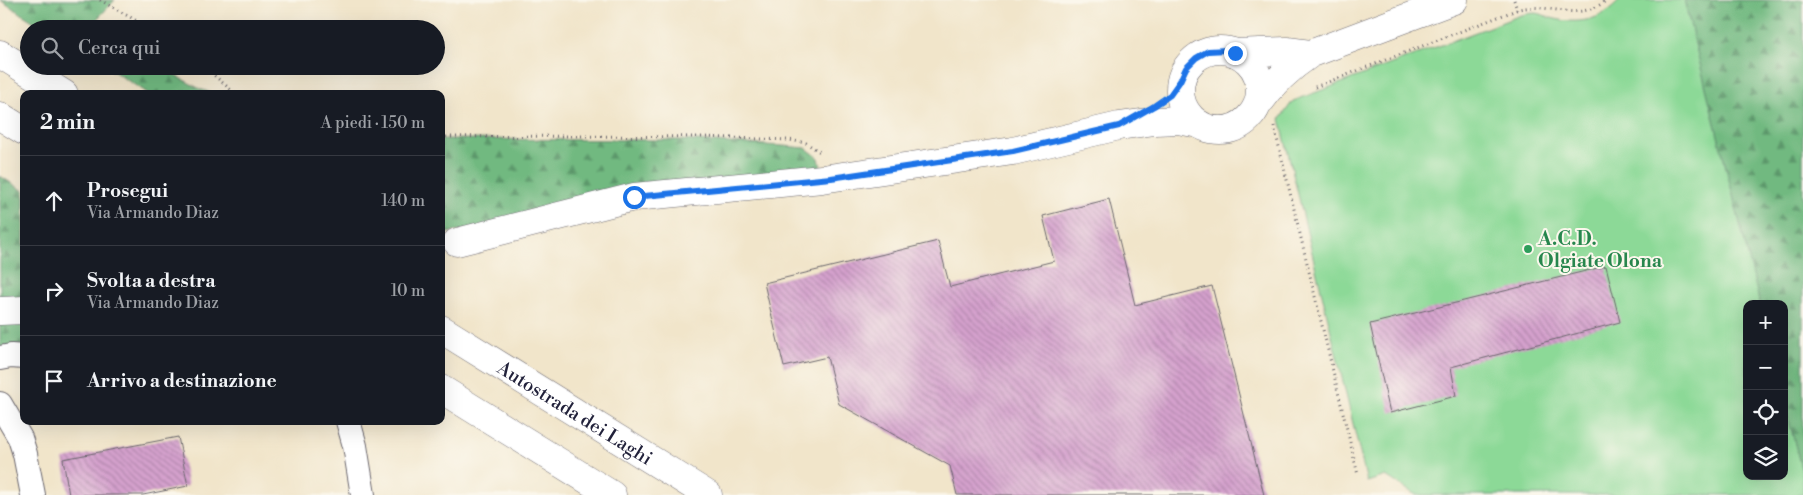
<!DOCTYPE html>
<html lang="it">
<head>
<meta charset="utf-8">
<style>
  :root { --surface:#171b24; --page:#242831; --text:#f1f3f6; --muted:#9ea1a6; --line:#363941 }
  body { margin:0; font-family:"Libre Bodoni",serif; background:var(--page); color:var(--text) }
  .controls { position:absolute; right:15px; bottom:15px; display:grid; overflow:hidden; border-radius:10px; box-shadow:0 5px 20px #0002 }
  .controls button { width:45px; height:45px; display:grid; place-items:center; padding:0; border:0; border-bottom:1px solid var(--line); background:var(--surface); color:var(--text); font:25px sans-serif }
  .stop { position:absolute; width:15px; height:15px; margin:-11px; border:4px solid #1a73e8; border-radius:50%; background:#fff }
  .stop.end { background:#1a73e8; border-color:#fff; box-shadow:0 1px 5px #0008 }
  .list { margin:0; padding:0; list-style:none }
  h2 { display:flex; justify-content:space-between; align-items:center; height:65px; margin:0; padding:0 20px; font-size:21px }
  h2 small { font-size:16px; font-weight:400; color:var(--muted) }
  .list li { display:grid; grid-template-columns:32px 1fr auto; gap:15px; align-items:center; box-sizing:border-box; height:90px; padding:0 20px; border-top:1px solid var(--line) }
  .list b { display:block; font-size:19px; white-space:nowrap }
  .list p { margin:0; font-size:16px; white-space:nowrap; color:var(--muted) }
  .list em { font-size:16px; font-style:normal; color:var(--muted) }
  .icon { flex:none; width:28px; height:28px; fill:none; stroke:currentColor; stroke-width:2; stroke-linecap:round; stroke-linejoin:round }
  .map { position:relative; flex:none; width:1803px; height:495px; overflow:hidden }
  .search { position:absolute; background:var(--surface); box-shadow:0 5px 20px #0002; left:20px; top:20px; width:425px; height:55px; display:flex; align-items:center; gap:12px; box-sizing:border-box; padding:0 18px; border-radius:28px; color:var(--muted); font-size:19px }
  .panel { position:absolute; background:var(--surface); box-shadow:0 5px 20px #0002; left:20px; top:90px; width:425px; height:335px; border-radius:10px }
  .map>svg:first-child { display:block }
  .forest { fill:url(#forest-firs); stroke:#4a6e5e }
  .pitch { fill:#8cd997; stroke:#577e69 }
  .building { fill:url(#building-back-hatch) }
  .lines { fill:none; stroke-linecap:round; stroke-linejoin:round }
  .street-casing { stroke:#6a666d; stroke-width:26 }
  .secondary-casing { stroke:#6a666d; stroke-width:29 }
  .highway-casing { stroke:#6a666d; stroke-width:29 }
  .path { stroke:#6a666d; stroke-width:3; stroke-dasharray:1 4; stroke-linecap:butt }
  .street { stroke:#fff; stroke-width:24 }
  .secondary { stroke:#fff; stroke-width:28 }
  .highway { stroke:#fff; stroke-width:28 }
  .route { stroke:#1a73e8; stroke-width:6 }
  .leisure-dot { fill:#2e9e5b; stroke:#fbf7ec; stroke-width:2 }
  .labels { text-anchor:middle; stroke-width:4; stroke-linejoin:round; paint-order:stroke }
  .leisure-label { font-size:19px; font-weight:bold; fill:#27864d; stroke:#fbf7ec; text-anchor:start }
  .street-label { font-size:19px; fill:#22223b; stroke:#fbf7ec }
</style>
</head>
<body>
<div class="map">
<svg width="1803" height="495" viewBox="0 0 1803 495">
  <defs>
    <pattern id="forest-firs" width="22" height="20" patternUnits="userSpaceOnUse" patternTransform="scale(1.25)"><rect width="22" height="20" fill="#71b980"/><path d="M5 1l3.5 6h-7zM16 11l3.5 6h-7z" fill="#5c966a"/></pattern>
    <pattern id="building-back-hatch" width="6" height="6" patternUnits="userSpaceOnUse" patternTransform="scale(1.25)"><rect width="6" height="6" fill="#d5a1cd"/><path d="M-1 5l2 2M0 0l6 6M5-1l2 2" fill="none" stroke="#ac83a8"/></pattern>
  </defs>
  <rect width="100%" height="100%" fill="#fbf7ec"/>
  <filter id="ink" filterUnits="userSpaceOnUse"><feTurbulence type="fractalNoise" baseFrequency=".02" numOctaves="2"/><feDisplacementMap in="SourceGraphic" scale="10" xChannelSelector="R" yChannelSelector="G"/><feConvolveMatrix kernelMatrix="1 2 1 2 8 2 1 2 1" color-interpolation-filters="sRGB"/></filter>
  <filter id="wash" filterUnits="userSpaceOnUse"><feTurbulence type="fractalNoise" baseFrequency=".0096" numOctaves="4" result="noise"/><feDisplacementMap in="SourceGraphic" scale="20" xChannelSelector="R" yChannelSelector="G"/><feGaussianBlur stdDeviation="1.12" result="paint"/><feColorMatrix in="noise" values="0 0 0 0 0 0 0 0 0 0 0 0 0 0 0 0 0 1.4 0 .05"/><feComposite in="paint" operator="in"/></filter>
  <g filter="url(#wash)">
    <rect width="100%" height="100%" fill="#f1e5ca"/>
    <!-- forest -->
    <path class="forest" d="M0,0H115L97,19L107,29H45Z
      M1684,0H1803V476L1784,401V304H1760Z
      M105,66H159L200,89L214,94H149Z
      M441,139L680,140L783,146L806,148L819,158L822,172L441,234Z
      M0,176L24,191V364L0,361Z"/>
    <!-- pitch -->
    <path class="pitch" d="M1620,0H1684L1760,304H1747V476H1784V401L1803,476V495H1416L1386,476L1367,482L1280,119L1293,101L1521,15C1526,14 1531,13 1536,13C1541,13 1547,17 1551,18C1578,25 1601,21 1620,0Z"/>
    <g id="blocks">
      <!-- building -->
      <path class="building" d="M1109,199L1135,305L1212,286L1264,495H957L950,466L839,404L827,357L784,367L764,283L938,241L950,287L1054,261L1043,216Z
        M1606,266L1620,322L1451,367L1456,396L1390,413L1370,324Z
        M178,437L188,486L143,495H69L63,459Z"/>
    </g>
  </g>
  <g filter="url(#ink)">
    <use href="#blocks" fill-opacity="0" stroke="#6a666d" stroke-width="1"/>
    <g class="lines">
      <!-- street casing -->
      <g class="street-casing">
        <path id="street" d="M0,358L11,356L24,357
          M0,404L20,438L25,454L33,495
          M348,421L355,446L363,495"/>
      </g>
      <!-- secondary casing -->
      <g class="secondary-casing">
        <path id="secondary" d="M1180 90a40 40 0 1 1 80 0a40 40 0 1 1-80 0Z
          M1235,53L1287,51L1310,54
          M1258,104C1273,83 1289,68 1310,54L1454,0
          M457,242L634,197L822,179L1013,151L1119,126L1155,121L1178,120L1199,124
          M0,311L24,310"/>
      </g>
      <!-- highway casing -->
      <g class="highway-casing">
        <g id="highway">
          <path d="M0,54L64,94"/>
          <path d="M0,116L24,131"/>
          <path id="s1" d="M441,329L708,495"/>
          <path d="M441,389L612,495"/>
        </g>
      </g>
      <!-- path -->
      <path class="path" d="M100,0L151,29
        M1514,0L1517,10
        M203,66L236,94
        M1315,87L1519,9C1552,2 1576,24 1607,0
        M1274,126L1358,475
        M441,137L574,136L703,137L789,140L806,143L820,152"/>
      <!-- street -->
      <use href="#street" class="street"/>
      <!-- secondary -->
      <use href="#secondary" class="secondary"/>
      <!-- highway -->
      <use href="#highway" class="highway"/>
    </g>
  </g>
  <g class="lines" filter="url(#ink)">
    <!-- route -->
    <path class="route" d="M634,197L831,178L1013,151L1119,126L1154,106L1170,95L1180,81L1186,68L1196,58L1208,51L1227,50L1235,53"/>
  </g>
  <!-- markers -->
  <circle class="leisure-dot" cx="1528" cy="249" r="5"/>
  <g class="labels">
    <!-- leisure labels -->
    <g class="leisure-label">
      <text x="1538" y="245">A.C.D.<tspan x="1538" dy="22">Olgiate Olona</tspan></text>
    </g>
    <!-- street labels -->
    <g class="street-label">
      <text dy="7" stroke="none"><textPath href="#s1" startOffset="158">Autostrada dei Laghi</textPath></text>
    </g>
  </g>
</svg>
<div class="controls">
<button>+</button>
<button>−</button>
<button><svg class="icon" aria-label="locate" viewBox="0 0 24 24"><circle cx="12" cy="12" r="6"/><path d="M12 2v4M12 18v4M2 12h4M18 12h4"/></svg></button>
<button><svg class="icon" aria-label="layers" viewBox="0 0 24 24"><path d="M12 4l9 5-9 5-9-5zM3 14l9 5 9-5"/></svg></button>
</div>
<div class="stop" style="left:634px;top:197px"></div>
<div class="stop end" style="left:1235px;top:53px"></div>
<div class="search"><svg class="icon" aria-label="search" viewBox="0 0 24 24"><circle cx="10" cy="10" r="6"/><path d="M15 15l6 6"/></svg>Cerca qui</div>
<section class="panel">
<h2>2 min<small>A piedi · 150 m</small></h2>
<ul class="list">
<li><svg class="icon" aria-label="ahead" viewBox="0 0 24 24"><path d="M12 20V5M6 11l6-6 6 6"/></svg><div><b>Prosegui</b><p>Via Armando Diaz</p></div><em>140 m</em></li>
<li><svg class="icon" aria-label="right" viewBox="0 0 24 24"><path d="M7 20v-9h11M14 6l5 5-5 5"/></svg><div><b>Svolta a destra</b><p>Via Armando Diaz</p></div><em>10 m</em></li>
<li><svg class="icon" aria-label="arrive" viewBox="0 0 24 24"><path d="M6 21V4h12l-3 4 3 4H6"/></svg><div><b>Arrivo a destinazione</b></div></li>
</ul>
</section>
</div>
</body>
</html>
